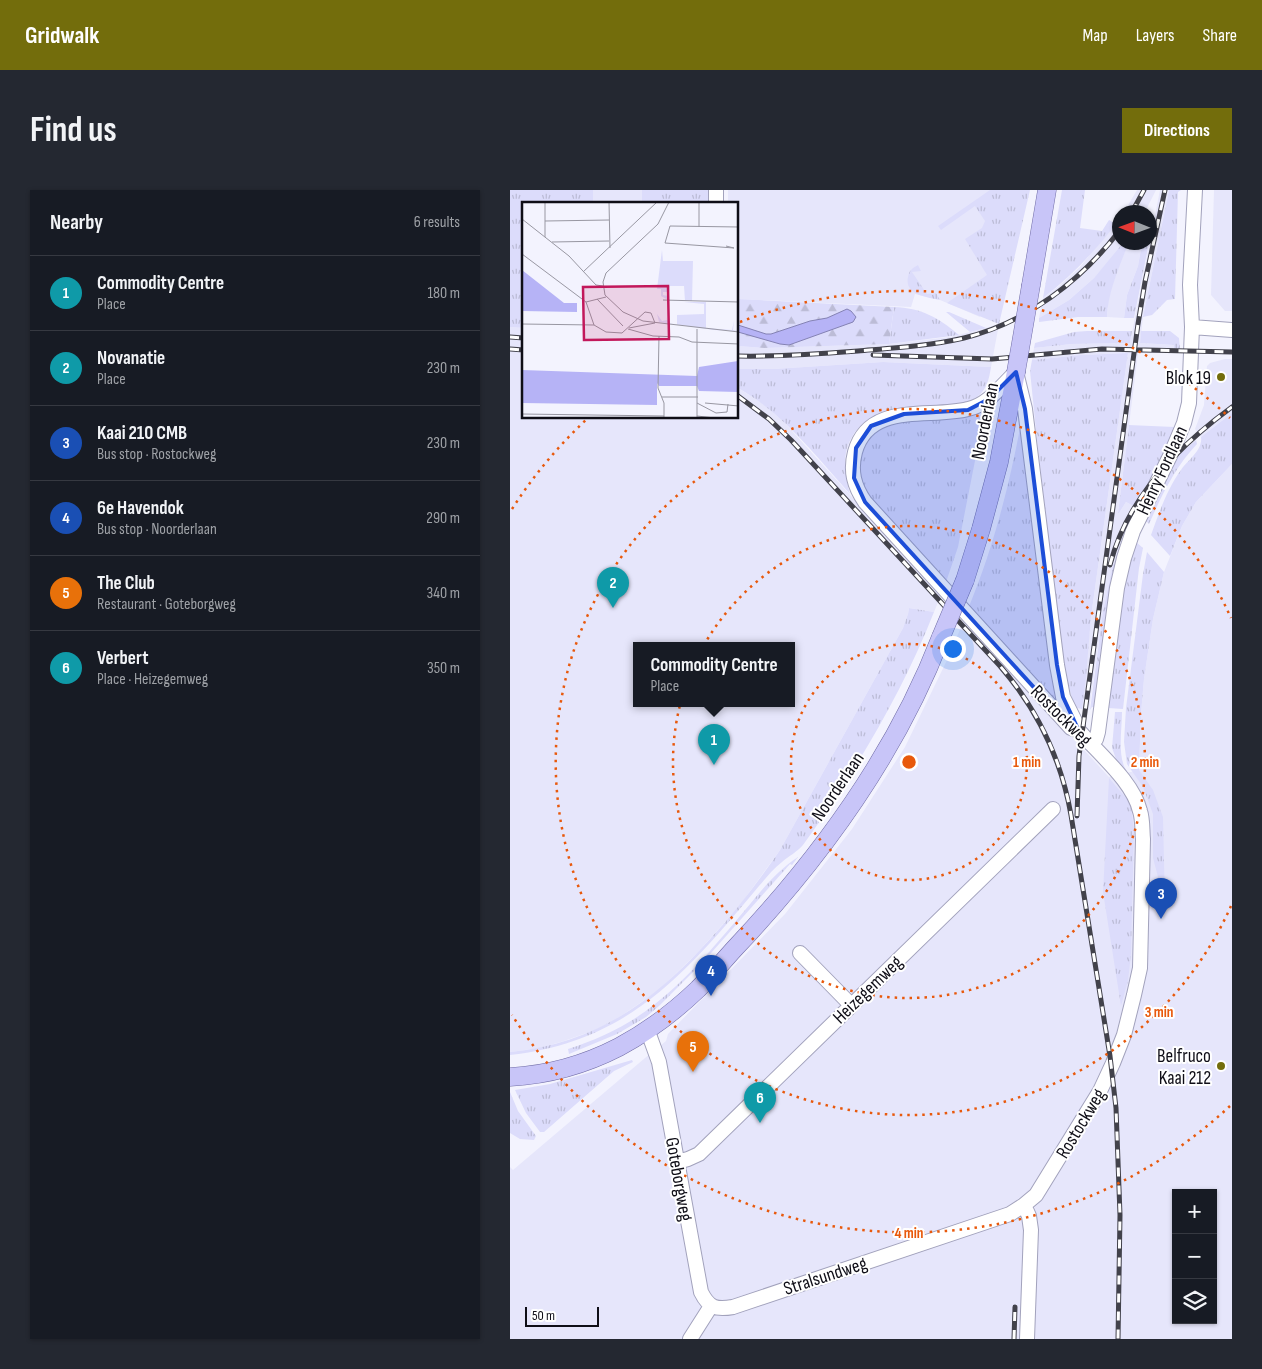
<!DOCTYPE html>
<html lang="en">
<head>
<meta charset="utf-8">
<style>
  :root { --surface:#171b24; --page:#242831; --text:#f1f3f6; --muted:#9ea1a6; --line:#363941; --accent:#736d0c }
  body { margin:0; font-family:"Sofia Sans Condensed",sans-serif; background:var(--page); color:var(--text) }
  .controls { position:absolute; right:15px; bottom:15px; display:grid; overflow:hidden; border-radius:0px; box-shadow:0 1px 4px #0004 }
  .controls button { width:45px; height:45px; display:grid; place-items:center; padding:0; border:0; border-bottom:1px solid var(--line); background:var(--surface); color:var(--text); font:25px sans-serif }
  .compass { position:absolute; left:602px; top:15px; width:45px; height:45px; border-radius:50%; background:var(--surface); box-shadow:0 1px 4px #0004; rotate:271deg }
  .scale { position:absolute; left:15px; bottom:12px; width:74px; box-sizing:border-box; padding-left:5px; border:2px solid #0f0e17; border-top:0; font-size:14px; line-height:18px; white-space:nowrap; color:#0f0e17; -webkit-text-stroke:4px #fff; paint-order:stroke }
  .you { position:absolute; left:442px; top:458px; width:18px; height:18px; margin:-12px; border:4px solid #fff; border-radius:50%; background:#1a73e8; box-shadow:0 0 0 8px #1a73e833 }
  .badge { display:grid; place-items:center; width:32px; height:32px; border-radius:50%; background:var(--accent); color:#fff; font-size:16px; font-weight:700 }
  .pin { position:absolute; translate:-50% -41px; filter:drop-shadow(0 1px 2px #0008) }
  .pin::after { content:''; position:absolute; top:26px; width:18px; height:15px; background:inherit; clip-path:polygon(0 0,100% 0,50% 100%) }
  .popup { position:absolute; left:123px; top:452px; width:162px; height:65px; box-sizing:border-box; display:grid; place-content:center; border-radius:0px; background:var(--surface); filter:drop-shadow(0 1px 4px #0005); font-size:16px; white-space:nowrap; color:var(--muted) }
  .popup b { font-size:19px; color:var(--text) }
  .popup::after { content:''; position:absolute; left:50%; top:100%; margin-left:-10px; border:10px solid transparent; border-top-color:var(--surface) }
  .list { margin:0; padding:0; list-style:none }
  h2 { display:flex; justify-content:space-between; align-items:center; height:65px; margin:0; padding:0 20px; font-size:21px }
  h2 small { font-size:16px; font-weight:400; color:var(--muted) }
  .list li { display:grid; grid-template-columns:32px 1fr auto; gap:15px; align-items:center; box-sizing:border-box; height:75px; padding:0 20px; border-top:1px solid var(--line) }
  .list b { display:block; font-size:19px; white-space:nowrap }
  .list p { margin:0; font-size:16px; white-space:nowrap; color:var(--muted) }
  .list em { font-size:16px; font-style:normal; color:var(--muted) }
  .icon { flex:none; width:28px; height:28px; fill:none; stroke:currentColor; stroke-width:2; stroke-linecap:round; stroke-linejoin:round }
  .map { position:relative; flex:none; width:722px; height:1149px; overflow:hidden; border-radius:0px }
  header { display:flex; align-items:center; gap:30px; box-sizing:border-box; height:70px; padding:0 25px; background:var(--accent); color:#fff }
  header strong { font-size:24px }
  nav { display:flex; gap:28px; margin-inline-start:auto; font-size:18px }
  .intro { display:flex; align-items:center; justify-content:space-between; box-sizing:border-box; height:120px; padding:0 30px }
  h1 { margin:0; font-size:35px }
  .button { padding:12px 22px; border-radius:0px; background:var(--accent); color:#fff; font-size:18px; font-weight:700 }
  main { display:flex; gap:30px; padding:0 30px }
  aside { flex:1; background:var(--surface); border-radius:0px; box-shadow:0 1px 4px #0004 }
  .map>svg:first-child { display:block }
  .built { fill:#e6e6fb; fill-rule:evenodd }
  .grass { fill:url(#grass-tufts) }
  .forest { fill:url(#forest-firs) }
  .water { fill:#b6b3f6; stroke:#8482b3 }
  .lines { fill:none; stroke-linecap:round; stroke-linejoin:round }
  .minor-casing { stroke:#a2a2bc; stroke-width:16 }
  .major-casing { stroke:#706ca6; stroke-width:19 }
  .minor { stroke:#fff; stroke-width:14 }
  .major { stroke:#c8c5f8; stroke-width:18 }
  .rail-casing { stroke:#42424b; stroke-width:5 }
  .rail { stroke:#fff; stroke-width:3; stroke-dasharray:9; stroke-linecap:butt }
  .major-bridge-casing { stroke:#706ca6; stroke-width:19; stroke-linecap:butt }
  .major-bridge { stroke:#c8c5f8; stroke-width:18 }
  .marked { fill:#1d4ed8; fill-opacity:0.2; stroke:#1d4ed8; stroke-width:4; stroke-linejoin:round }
  .ring { fill:none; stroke:#e8590c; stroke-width:2.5; stroke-dasharray:2.5 5 }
  .poi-dot { fill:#736d0c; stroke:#fff; stroke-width:2 }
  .labels { text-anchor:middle; stroke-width:4; stroke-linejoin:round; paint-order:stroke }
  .poi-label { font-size:19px; fill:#0f0e17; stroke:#fff; text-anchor:end }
  .street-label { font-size:19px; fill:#0f0e17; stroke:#fff }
  .inset-road { fill:none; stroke:#9897a2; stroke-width:1 }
  .view { fill:#c2185b; fill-opacity:0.15; stroke:#c2185b; stroke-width:2.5 }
  .inset-edge { fill:none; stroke:#0f0e17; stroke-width:2.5 }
  .centre { fill:#e8590c; stroke:#fff; stroke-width:2.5 }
  .ring-label { font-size:15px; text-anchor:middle; font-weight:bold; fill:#e8590c; stroke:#fff; stroke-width:4; stroke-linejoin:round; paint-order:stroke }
</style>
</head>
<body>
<header>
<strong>Gridwalk</strong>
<nav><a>Map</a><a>Layers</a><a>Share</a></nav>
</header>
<div class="intro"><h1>Find us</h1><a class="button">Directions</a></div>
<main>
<aside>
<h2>Nearby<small>6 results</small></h2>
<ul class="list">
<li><span class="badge" style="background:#0f9aa8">1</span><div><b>Commodity Centre</b><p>Place</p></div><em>180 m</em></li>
<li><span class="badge" style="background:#0f9aa8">2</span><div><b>Novanatie</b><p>Place</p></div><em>230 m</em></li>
<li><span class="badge" style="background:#1a4fb4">3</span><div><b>Kaai 210 CMB</b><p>Bus stop · Rostockweg</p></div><em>230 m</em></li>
<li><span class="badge" style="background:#1a4fb4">4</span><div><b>6e Havendok</b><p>Bus stop · Noorderlaan</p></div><em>290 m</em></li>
<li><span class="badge" style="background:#e8710a">5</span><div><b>The Club</b><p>Restaurant · Goteborgweg</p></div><em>340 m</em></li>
<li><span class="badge" style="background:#0f9aa8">6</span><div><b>Verbert</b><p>Place · Heizegemweg</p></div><em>350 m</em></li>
</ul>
</aside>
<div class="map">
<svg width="722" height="1149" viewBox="0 0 722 1149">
  <defs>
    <pattern id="grass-tufts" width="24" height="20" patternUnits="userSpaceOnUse" patternTransform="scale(1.25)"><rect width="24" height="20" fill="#dcdcfb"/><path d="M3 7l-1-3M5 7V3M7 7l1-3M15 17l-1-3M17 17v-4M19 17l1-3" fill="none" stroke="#bcbcd6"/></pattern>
    <pattern id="forest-firs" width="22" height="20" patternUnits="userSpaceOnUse" patternTransform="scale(1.25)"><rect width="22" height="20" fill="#dcdcfb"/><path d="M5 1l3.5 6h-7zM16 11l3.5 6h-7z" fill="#bcbcd6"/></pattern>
  </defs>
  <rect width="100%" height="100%" fill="#f3f3fe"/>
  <!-- built -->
  <path class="built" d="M7,0H199L198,14H14Z
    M218,0H501L470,127L430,110L405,104L401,117L228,109V14H218Z
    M627,0H646L635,22H614Z
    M650,0H659L633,127L630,153L664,155V163H628L608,323H609L616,312L627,318L606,374H603L593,421L579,520L572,519L581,427L618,163L571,165L522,170L524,158L562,154L620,153Z
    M704,0H722V121H715L701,105Z
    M609,29L610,52L613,53L606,63L584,88L559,110L529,128L533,108L549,96L570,77Z
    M618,53H632L628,76L617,105L614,128L597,127L598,113L601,98Z
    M489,134L481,177L373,172L263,179H228V156L254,158L379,154L440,147L476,138Z
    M0,137L14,138V228H228V198L252,213L273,231L431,405L424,422L399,418L398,424L393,438L270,660L230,715L188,762L149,800L105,830L85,840L54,851L30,858L0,862ZM126,456H282V514H126Z
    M715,169H722V223L691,247L685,239L694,215L697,176L700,173Z
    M722,274V1149H0V977L3,980L135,868L156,851L158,844L275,724L342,639L395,557L438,468L454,430L599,587L629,580L631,524L634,489L643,429L654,382L672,336L686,312ZM666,1003H703V1130H666Z"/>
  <!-- grass -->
  <path class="grass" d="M0,0H83V14H14V138L0,137Z
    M132,0H199L198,14H132Z
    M480,0H520L489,134L437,113L477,85L455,49L472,38L475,31L465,16L431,40L428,36Z
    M552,0H575L570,38L592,41L599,30L606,34C584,62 561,87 533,108Z
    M659,0H671L668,2L665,109L657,110L642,125L633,127Z
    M613,53H618V54C609,79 598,101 597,127H568L529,132V128L559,110L584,88Z
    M632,53H639L624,128H614L617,105L628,76Z
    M408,75L411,81L402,82L417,104L426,103L430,110C417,107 394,105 398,87C399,81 402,78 408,75Z
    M384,117C411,118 428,127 449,145L379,154Z
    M436,122H439L476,138L460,142Z
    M577,141H622L620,153L562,154L524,158L525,153L564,142Z
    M631,141H660L669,148L670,159H664V155L630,153Z
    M618,163L581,427L576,487L572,519L567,518L564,515L556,487L552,464L527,250L520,181L522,170L571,165Z
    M373,172L481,177C479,189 477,199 467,207C457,214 445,214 434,215C403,217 366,216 345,242C331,262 334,283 340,304C306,266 273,223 228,198V179H263Z
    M722,223V274L686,312L672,336L660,366L641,345C649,323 657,299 671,280C678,270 693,260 691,247Z
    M474,225L448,357L436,392L354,301L348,280L350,268L359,248L365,241L384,230Z
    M511,233L550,510L545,512L458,419C483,359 499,297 511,233Z
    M619,235L664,237L661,249L627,318L616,312L609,323H608Z
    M686,250L687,254C665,277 652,305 639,334L635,330L666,267Z
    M626,352L633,358L629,378L613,519L598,518C605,462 608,405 626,352Z
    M637,362L654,382L643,429L634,489L631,524L629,580L643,600L653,627L655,715H650L648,687L643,668V624L633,597L617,574L614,552L616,518L633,384Z
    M603,374H606L585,517H582L580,520L593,421Z
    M399,418L424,422C400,483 369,540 333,596C320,616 307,636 293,655C287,662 279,666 272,672C263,679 256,688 249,696C177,782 119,852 0,865V862C87,853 143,812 200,749C226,721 249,691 270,660L393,438L398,424Z
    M605,522H612C612,539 608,560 614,576C618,585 626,593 631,602C642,621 641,641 640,662L639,630L606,569L602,558Z
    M599,588L617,609L621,618L624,639L621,764L618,791L611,816L593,702Z
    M288,667L282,675L280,674L194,771L149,816L136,827L107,844L59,864L58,859C89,849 119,835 145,814C175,791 200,761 225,732C245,709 262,684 288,667Z
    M122,870L123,872L104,881L34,942H30L16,923L5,900L40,894Z
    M0,902L8,921L26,946L24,950L10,949L0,943Z"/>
  <!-- forest -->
  <path class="forest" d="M228,109L384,117L379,154L254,158L228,156Z"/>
  <!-- water -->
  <path class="water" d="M337,119L341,121L346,127L343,132L279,155L270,154L228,142V135L256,144H261L300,131L317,128Z"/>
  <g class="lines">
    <!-- minor casing -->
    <g class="minor-casing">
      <path id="minor" d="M206,14V0
        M682,137L722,140
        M507,186L515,219L547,475L553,507L568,537
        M581,554L586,549L588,542L607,398L614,368L623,341L660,266L674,233L679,213L682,137L680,95L685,0
        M290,763L341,815
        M137,839L149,872L191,1102C199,1118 206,1120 223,1117L500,1024L514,1015L526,1005L590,901L603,873L614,845L624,805L630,778L633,649C632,640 633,630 630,621C623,592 591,566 572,544L569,541L561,538L355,312C344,296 340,281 345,262C359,211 420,229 458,219C478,215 492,195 506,182
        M167,972L178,969L189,964L543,619
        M514,1015L519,1026L521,1040L517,1149
        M180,1149L201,1116"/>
    </g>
    <!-- major casing -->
    <g class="major-casing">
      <path id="major" d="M521,95L537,0
        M455,390L471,339L489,272L506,182
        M0,887C37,885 76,874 109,857C137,842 165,821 188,799C201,786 213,771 226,757C311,667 386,564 431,447"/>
    </g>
    <!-- minor -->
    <use href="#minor" class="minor"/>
    <!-- major -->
    <use href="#major" class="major"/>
    <!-- rail casing -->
    <g class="rail-casing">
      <path id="rail" d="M622,22L634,0
        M0,147L14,148
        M0,159L14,160
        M363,165L482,169L592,159L722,162
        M228,166C268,167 308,164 348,161C384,158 419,156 454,148C516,133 571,91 610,40
        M228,206L259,229L281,250L490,476C528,520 551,568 561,625L600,866L606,918L610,1025L608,1149
        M600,375C617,308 667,257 722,217
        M567,626L569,566L628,134L635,92L655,0
        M504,1149L505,1117"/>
    </g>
    <!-- rail -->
    <use href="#rail" class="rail"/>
    <!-- major-bridge casing -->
    <g class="major-bridge-casing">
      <path id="major-bridge" d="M506,182L521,95
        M431,447L455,390"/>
    </g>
    <!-- major-bridge -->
    <use href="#major-bridge" class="major-bridge"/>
  </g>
  <!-- marked area -->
  <path class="marked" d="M506,182L515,219L547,475L553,507L569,541L561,538L355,312L344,288L346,258L361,236L394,224L458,220L479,209Z"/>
  <!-- distance rings -->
  <g class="ring">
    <circle cx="399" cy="572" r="118"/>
    <circle cx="399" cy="572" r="236"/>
    <path d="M721 716A353 353 0 1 1 721 428"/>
    <path d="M720 916A471 471 0 0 1 2 825M2 319A471 471 0 0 1 78 228M230 132A471 471 0 0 1 720 228"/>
  </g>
  <!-- markers -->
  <g class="poi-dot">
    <circle cx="711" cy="187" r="5"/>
    <circle cx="711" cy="876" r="5"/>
  </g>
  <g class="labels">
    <!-- poi labels -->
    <g class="poi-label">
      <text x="701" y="194">Blok 19</text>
      <text x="701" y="872">Belfruco<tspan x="701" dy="22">Kaai 212</tspan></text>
    </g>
    <!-- street labels -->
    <g class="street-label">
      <text transform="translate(474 231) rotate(-79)" y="7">Noorderlaan</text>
      <text transform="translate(651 280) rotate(-65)" y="7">Henry Fordlaan</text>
      <text transform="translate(552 525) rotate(45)" y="7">Rostockweg</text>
      <text transform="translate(327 596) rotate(-56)" y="7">Noorderlaan</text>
      <text transform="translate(357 799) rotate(-44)" y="7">Heizegemweg</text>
      <text transform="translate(570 933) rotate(-59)" y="7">Rostockweg</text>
      <text transform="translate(170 989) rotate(80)" y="7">Goteborgweg</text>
      <text transform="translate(315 1085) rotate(-18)" y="7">Stralsundweg</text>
    </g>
  </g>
  <!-- overview -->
  <g transform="translate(12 12)">
    <rect width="216" height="216" fill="#f3f3fe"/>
    <path d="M140,48L141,59H171L170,99H163L162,84H148L147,90H141V93L146,94V98L139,94V87H135ZM162,100H184V126L210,128L212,119L211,128L216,129L192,128L137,120L135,112L140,119L145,118L144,115L147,121L155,123V113L182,112V102Z" fill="#dcdcfb"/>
    <path d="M0,68L42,101H55V110L0,109ZM216,159V190L177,189L175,184H137L135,181V203L0,201V168L175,174L177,165Z" fill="#b6b3f6"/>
    <path class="inset-road" d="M23,0V35M87,0L88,46M147,0L136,22L84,71L81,80L83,93L101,110L121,119L217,130M0,17L47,54L74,83L81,84M23,19L87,18M177,25V0M30,40L87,39M204,44L212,46L143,41L148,24L217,25M0,52L64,100M61,70L135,0M75,97L101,124M141,98L217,100M64,100L72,123M64,100L84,95M0,122L72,123L84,130L100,131L123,110L129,111L133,121L107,126M106,127L131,134L157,135L170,140L217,142M175,127V216M137,134L136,186L142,201V216M140,195H176M175,201L194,211L205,210L206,202M183,201L217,204M0,212L142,214M175,214L193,216"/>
    <path class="view" d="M146,84L147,137L62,138L61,85Z"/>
    <rect width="216" height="216" class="inset-edge"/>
  </g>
  <circle cx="399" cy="572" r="8" class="centre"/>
  <g class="ring-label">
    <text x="517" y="577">1 min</text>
    <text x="635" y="577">2 min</text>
    <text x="649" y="827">3 min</text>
    <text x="399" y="1048">4 min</text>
  </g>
</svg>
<div class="controls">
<button>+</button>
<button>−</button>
<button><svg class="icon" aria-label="layers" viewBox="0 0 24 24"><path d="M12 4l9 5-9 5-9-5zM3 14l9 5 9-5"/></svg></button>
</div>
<svg class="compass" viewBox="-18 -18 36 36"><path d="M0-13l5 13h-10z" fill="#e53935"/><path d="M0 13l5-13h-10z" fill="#9ea1a6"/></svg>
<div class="scale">50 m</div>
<div class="you"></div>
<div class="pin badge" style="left:204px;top:575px;background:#0f9aa8">1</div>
<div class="popup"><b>Commodity Centre</b>Place</div>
<div class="pin badge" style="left:103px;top:418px;background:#0f9aa8">2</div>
<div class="pin badge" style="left:651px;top:729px;background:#1a4fb4">3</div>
<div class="pin badge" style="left:201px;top:806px;background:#1a4fb4">4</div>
<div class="pin badge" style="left:183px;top:882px;background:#e8710a">5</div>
<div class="pin badge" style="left:250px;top:933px;background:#0f9aa8">6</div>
</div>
</main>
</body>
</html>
